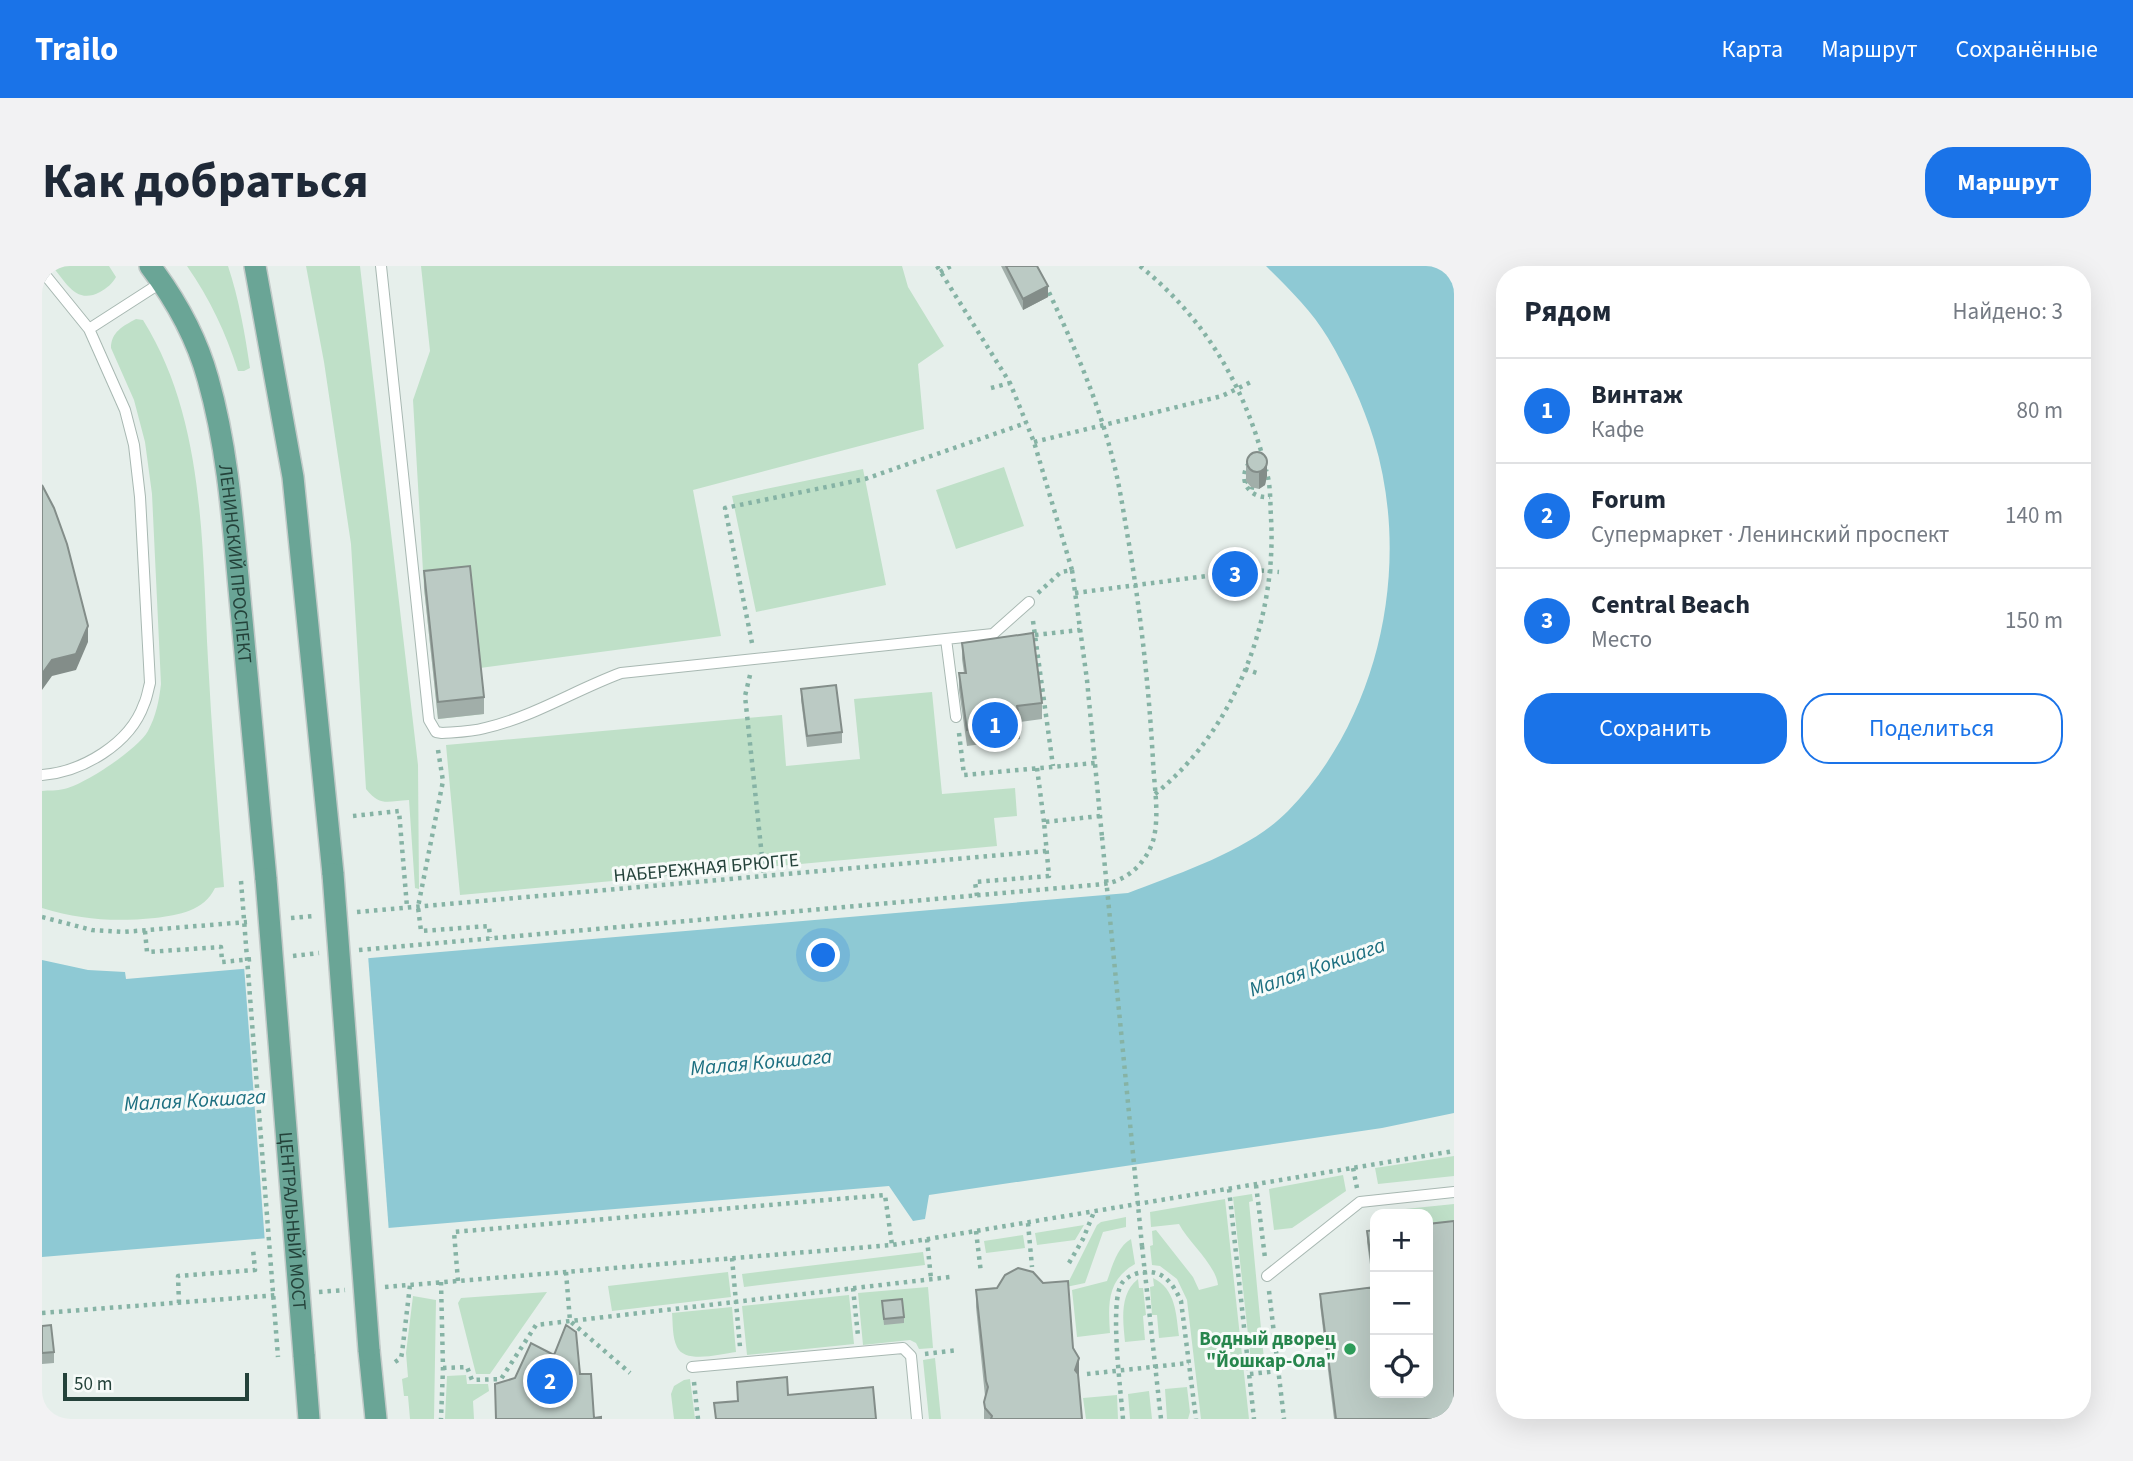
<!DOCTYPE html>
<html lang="ru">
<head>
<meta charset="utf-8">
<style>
  :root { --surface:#fff; --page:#f2f2f3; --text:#1f2937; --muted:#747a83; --line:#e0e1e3; --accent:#1a73e8 }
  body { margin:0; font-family:"Source Sans 3",sans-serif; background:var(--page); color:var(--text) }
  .controls { position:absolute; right:21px; bottom:21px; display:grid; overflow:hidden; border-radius:14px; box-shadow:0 7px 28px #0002 }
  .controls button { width:63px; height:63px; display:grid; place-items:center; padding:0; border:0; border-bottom:2px solid var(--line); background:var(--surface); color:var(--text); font:35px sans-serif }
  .scale { position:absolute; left:21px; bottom:18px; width:186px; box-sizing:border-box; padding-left:7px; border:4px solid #24423a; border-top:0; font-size:19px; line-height:24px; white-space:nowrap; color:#24423a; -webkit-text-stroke:5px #f7fbf9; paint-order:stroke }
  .you { position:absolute; left:782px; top:690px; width:24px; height:24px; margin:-18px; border:5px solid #fff; border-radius:50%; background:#1a73e8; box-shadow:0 0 0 10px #1a73e833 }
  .badge { display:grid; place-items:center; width:46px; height:46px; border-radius:50%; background:var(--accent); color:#fff; font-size:23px; font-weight:700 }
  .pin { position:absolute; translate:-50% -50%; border:4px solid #fff; box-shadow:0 2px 7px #0006 }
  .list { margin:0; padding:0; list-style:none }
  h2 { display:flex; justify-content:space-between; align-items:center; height:91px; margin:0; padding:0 28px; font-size:30px }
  h2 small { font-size:23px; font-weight:400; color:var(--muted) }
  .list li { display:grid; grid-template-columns:46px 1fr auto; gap:21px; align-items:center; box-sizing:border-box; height:105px; padding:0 28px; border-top:2px solid var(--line) }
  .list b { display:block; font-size:26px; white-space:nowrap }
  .list p { margin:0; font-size:23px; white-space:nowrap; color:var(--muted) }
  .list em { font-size:23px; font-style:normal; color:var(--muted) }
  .actions { display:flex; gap:14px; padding:21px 28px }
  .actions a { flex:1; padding:16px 0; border:2px solid var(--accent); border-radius:28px; text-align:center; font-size:24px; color:var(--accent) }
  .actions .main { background:var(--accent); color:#fff }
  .icon { flex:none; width:38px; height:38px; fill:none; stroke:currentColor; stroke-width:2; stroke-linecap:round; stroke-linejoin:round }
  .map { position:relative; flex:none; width:1412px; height:1153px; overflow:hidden; border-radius:28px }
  header { display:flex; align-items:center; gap:42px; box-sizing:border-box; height:98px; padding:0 35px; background:var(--accent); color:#fff }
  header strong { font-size:33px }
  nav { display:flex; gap:38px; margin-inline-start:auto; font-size:24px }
  .intro { display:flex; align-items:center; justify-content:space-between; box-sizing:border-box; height:168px; padding:0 42px }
  h1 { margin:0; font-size:49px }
  .button { padding:18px 32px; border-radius:28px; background:var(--accent); color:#fff; font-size:24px; font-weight:700 }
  main { display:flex; gap:42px; padding:0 42px }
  aside { flex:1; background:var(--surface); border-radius:28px; box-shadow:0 7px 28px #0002 }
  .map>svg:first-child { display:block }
  .green { fill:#bfe0c8 }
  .water { fill:#8ec9d4 }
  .pier { fill:#e6efeb }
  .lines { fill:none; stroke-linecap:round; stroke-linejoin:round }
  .lane-casing { stroke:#a8b8b2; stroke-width:12 }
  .primary-casing { stroke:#c2cac8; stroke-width:24 }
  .path { stroke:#86b3a5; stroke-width:4.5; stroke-dasharray:3.5 5; stroke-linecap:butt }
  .lane { stroke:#fff; stroke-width:10 }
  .primary { stroke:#6aa596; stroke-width:21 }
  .primary-bridge-casing { stroke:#c2cac8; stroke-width:24; stroke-linecap:butt }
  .path-bridge { stroke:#86b3a5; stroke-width:4.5; stroke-dasharray:3.5 5; stroke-linecap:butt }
  .primary-bridge { stroke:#6aa596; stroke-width:21 }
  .wall { fill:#a1aea9 }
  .shaded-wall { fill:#838d89 }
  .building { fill:#bbcac4; stroke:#838d89; stroke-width:2 }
  .leisure-dot { fill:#2e9e5b; stroke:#f7fbf9; stroke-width:2.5 }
  .labels { text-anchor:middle; stroke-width:6; stroke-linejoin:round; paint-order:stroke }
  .street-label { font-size:19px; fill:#24423a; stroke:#f7fbf9 }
  .leisure-label { font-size:19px; font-weight:bold; fill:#27864d; stroke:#f7fbf9; text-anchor:end }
  .water-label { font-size:21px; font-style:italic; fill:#1c6f80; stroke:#f7fbf9 }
</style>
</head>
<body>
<header>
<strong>Trailo</strong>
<nav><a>Карта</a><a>Маршрут</a><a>Сохранённые</a></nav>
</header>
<div class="intro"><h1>Как добраться</h1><a class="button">Маршрут</a></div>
<main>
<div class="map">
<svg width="1412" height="1153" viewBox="0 0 1412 1153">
  <rect width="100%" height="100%" fill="#e6efeb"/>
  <!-- green -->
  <path class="green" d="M10,0H67L74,11C70,18 65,22 58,26C34,39 24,16 10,0Z
    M145,0H186C197,33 203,68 208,102L202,105H196C184,67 168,33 145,0Z
    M264,0H318L376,499L377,623L373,622L367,534C346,535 338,541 324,523L309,278L282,96Z
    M379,0H860L866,21L902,80L876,98L882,163L651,224L679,370L438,402L442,448L396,453L382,322L371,134L388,85Z
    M94,53L101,54C163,153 160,280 166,394C170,470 176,545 182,621L173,622C162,645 137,649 113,652C72,656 40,654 0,642V525C7,524 15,525 22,523C42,519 96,483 106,465C114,450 117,435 119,418L110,228L103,176L92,134L69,82C69,66 81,60 94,53Z
    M962,201L982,260L914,283L894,224Z
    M821,203L844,319L714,346L690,230Z
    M890,426L900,528L973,522L975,550L952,552L955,580L418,629L404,479L740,449L744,500L818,493L812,433Z
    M1412,890V910L1336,918L1333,902Z
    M1301,909L1304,925L1250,962L1232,964L1227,923Z
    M1210,928L1211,935L1207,936L1222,1094L1209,1096L1191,931Z
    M1183,933L1207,1153H1159L1145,1034L1135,1013L1118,1000L1110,999L1108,980L1111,979L1110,965L1114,964L1151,1011L1157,1024L1176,1019C1174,999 1147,977 1137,958L1109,961L1108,946Z
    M1412,938V960L1386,963V948H1334V946Z
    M1084,951V961L1061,966L1043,1017L1024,1021L1055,959L1059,956Z
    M1042,959L1033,974L995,979L993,967Z
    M981,969L983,982L944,987L942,975Z
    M1089,973L1093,998C1065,1014 1066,1038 1068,1067L1035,1071L1030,1024L1065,1015C1070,1001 1075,981 1089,973Z
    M881,986L883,999L702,1021L700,1008Z
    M686,1006L689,1031L570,1045L566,1020Z
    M1111,1012C1134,1023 1134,1048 1137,1070L1117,1072L1115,1049H1110L1108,1021L1112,1020Z
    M1096,1013L1097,1022H1101L1104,1049L1101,1050L1103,1074L1083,1076C1081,1055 1077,1028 1096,1013Z
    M886,1021L891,1082L877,1083L874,1077L868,1074L821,1079L816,1027Z
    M505,1026L448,1108H434L416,1037L419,1032Z
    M807,1029L812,1078L705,1089L700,1040Z
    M371,1030L394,1034L392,1153H368L366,1130H362L360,1113L366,1111L364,1087Z
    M690,1041L694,1086C678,1088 643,1098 635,1081C630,1071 631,1057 630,1047Z
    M893,1092L899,1153H887L881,1094Z
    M424,1109L425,1118H446L447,1125L431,1135L432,1153H403L405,1110Z
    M648,1113L653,1153H632L629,1128L632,1120L642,1114Z
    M1145,1121L1148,1146L1146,1153H1125L1123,1123Z
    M1107,1125L1110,1153H1088L1086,1128Z
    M1075,1129L1076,1153H1044L1041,1132Z"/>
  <!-- water -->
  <path class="water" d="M1224,0H1412V847L1340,862L887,929L883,953L871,955L847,920L0,991V694L46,704L83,706L84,713L1086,627C1137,607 1207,585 1246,545C1338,451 1370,299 1332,174C1321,138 1305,104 1286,72C1270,45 1246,22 1224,0Z"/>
  <!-- pier -->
  <path class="pier" d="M326,689L347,967L223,977L202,700Z"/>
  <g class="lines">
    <!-- lane casing -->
    <g class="lane-casing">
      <path id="lane" d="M339,0L387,454L394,466L400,467C414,466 429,466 443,462C491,451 533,424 579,407L951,368L987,336
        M0,5L47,63
        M904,373L914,451
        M0,509C40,506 88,478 102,438C105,432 106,424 108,417L98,231L92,179L83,144L47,63L120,16
        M1225,1010L1318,936L1412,926
        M650,1101L861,1082L869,1090L875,1153"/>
    </g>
    <!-- primary casing -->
    <g class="primary-casing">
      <g id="primary">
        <path id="s1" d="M108,0C133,33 155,73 166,113C188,190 192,274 200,354C208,440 216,526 224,613"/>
        <path d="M213,0L251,211L291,608"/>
        <path d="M327,1084L334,1153"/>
        <path d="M262,1089L267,1153"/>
      </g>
    </g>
    <!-- path -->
    <path class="path" d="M895,0L968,117L992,176L1030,304
      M1098,0C1160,50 1200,115 1221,192
      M898,6L909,0
      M949,122L968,117
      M992,176L1180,130L1209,116
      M1207,197C1195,214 1207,233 1228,231
      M1204,214L1209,221L1217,223
      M996,327L1019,306L1030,304L1045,414L1060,571
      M1033,327L1211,304L1237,306
      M991,355L1011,500
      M993,369L1038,364
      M710,377L683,242L823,213L984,157
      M1203,403L1215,407
      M708,409L703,430L722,610
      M917,467L922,509L1053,497
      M396,484L401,515L376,641L379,665L447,660L448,672
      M995,502L1002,556
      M1113,528C1193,464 1235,353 1229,252C1228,236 1229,219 1224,204
      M311,550L357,545L365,641
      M935,630L933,616L1007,610L1002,556L1058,550
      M315,646L1004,585
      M0,651L50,664L81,666L205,656
      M249,652L272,650
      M103,665L105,686L179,681L180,696L211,693
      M317,684L1062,618C1085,615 1104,597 1111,575C1118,550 1112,520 1111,495C1107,422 1099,350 1087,278C1082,250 1078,221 1071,194C1056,134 1030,75 1004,20
      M251,690L277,687
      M1311,902L1315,922
      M1214,919L1223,992
      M1187,923L1212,1153
      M986,957L990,1001
      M934,965L939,1007
      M885,973L889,1013
      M1100,980L1119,1153
      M690,992L698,1081
      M1027,997L1041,973L1052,946
      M524,1006L528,1055L588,1107
      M416,1015L412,966L843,929L850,979
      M399,1016L401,1102L399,1153
      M343,1021L850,979L1412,885
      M811,1022L816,1070
      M1227,1025L1242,1153
      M277,1026L303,1024
      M137,1037L136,1010L213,1004L211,983
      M0,1047L236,1029
      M883,1088L916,1084
      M353,1096L359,1092L360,1087L368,1019
      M401,1102L425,1101L430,1114L459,1113L494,1059L908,1011
      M1045,1108L1147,1097
      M1208,1108L1236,1105
      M652,1116L656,1153
      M1081,1153C1079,1127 1067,1035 1080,1017C1085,1010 1096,1006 1104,1006C1123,1005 1132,1020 1139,1035L1154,1153"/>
    <!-- lane -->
    <use href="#lane" class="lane"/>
    <!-- primary -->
    <use href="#primary" class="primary"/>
    <!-- primary-bridge casing -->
    <g class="primary-bridge-casing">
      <g id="primary-bridge">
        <path d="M291,608L327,1084"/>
        <path id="s2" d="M224,613L262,1089"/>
      </g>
    </g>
    <!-- path-bridge -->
    <path class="path-bridge" d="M1060,571L1100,980
      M199,615L236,1091"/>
    <!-- primary-bridge -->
    <use href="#primary-bridge" class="primary-bridge"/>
  </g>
  <!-- wall -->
  <path class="wall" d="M959,0H995L1006,31L981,44Z
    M1204,199L1225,210L1223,219L1217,223L1209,221L1204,215Z
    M382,305L442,431V448L396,453L382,322Z
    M920,377L1000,437V453L978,456V473L925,480L917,424V407H922L920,393Z
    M759,423L800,466V477L765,481L759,434Z
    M1325,965L1412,1153H1292L1278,1039V1028L1331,1021L1325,976Z
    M934,1024L1031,1082L1037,1108L1036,1111L1040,1153H942V1136L943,1130L934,1041Z
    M840,1040L862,1051V1057L842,1059Z
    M0,1060L12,1086V1097L0,1098Z"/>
  <!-- shaded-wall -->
  <path class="shaded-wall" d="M1006,20V31L981,44V33Z
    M1225,193V210L1223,219L1217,223V207Z
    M46,360V376L34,404L10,410L0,424V408L10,394Z
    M1037,1092V1108L1033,1120V1104Z"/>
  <!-- building -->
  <path class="building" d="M964,0H995L1006,20L981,33Z
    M1205 196a10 10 0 1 1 20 0a10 10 0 1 1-20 0Z
    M0,219L12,242L25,278L46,360L34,388L10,394L0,408Z
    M428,300L442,431L396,436L382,305Z
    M991,367L1000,437L975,440L978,456L925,464L917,407H924L920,377Z
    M794,419L800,466L765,470L759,423Z
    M1412,955V1153H1294L1278,1028L1333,1021L1325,965L1333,964V1127H1386V958Z
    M976,1002L991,1006L1001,1017L1026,1015L1031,1082L1037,1092L1033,1104L1036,1108L1040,1153H949L950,1150L943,1142L942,1136L946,1121L944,1115L934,1024L955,1022L963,1009Z
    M860,1033L862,1051L842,1053L840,1035Z
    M9,1059L12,1086L0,1087V1060Z
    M524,1059L534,1066L538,1108H549L552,1152L559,1151V1153H454L453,1118L473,1112L489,1077L512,1089Z
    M745,1111L746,1129L831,1121L834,1153H674L672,1137L696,1135L695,1116Z"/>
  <!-- markers -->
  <circle class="leisure-dot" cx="1308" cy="1083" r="7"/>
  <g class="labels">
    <!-- street labels -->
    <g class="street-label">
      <text dy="7" stroke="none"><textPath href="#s1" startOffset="315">ЛЕНИНСКИЙ ПРОСПЕКТ</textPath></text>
      <text transform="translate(664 601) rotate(-5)" y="7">НАБЕРЕЖНАЯ БРЮГГЕ</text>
      <text dy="7" stroke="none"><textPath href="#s2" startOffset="343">ЦЕНТРАЛЬНЫЙ МОСТ</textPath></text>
    </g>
    <!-- leisure labels -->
    <g class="leisure-label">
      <text x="1294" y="1079">Водный дворец<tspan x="1294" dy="22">"Йошкар-Ола"</tspan></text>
    </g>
    <!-- water labels -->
    <g class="water-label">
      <text transform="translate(1275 701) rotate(-19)" y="7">Малая Кокшага</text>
      <text transform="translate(719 796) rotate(-5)" y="7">Малая Кокшага</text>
      <text transform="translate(153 834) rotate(-3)" y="7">Малая Кокшага</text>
    </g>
  </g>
</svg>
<div class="controls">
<button>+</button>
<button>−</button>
<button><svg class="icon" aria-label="locate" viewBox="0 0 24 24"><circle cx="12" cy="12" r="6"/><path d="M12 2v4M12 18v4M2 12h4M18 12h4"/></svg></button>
</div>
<div class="scale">50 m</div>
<div class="you"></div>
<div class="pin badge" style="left:953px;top:459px">1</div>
<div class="pin badge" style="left:508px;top:1115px">2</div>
<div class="pin badge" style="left:1193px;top:308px">3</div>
</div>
<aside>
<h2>Рядом<small>Найдено: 3</small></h2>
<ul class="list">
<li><span class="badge">1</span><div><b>Винтаж</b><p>Кафе</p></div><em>80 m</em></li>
<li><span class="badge">2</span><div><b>Forum</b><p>Супермаркет · Ленинский проспект</p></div><em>140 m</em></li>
<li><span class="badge">3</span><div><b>Central Beach</b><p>Место</p></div><em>150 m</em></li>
</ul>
<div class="actions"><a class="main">Сохранить</a><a>Поделиться</a></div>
</aside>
</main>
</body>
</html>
